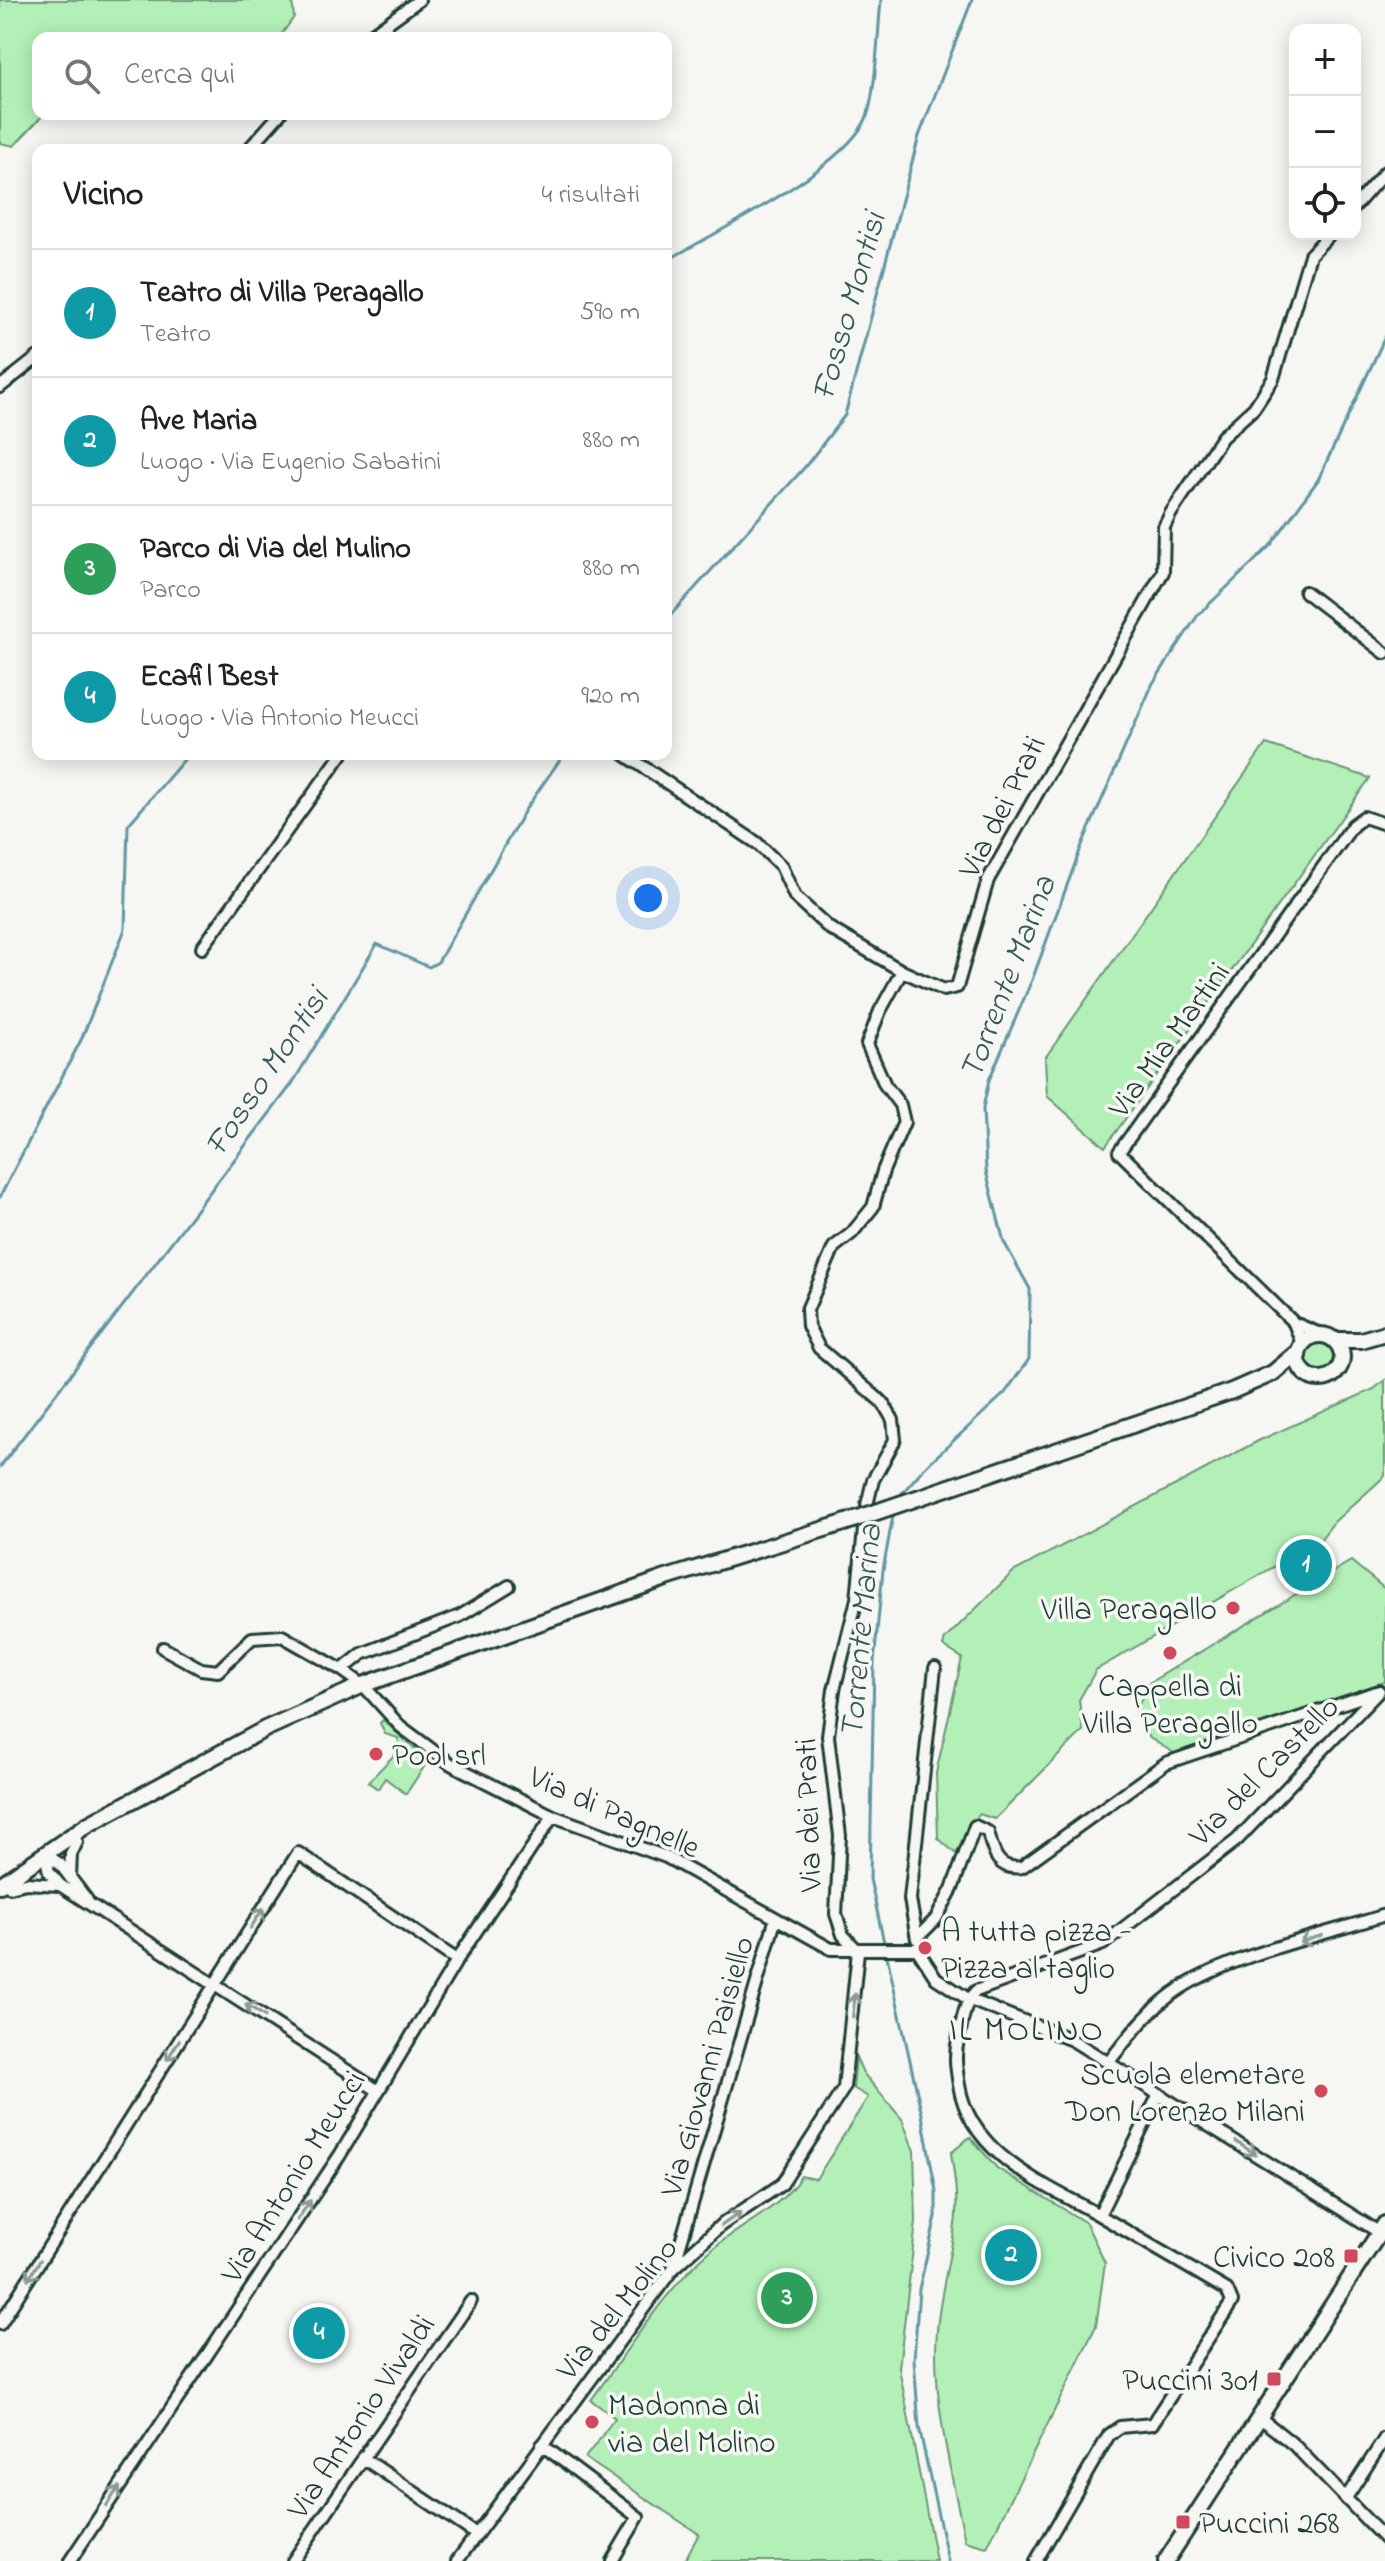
<!DOCTYPE html>
<html lang="it">
<head>
<meta charset="utf-8">
<style>
  :root { --surface:#fff; --page:#f6f6f6; --text:#202124; --muted:#757577; --line:#e0e0e0; --accent:#d1495b }
  body { margin:0; font-family:"Indie Flower",sans-serif; background:var(--page); color:var(--text) }
  .controls { position:absolute; right:24px; top:24px; display:grid; overflow:hidden; border-radius:16px; box-shadow:0 4px 20px #0003 }
  .controls button { width:72px; height:72px; display:grid; place-items:center; padding:0; border:0; border-bottom:2px solid var(--line); background:var(--surface); color:var(--text); font:40px sans-serif }
  .you { position:absolute; left:648px; top:898px; width:28px; height:28px; margin:-20px; border:6px solid #fff; border-radius:50%; background:#1a73e8; box-shadow:0 0 0 12px #1a73e833 }
  .badge { display:grid; place-items:center; width:52px; height:52px; border-radius:50%; background:var(--accent); color:#fff; font-size:26px; font-weight:700 }
  .pin { position:absolute; translate:-50% -50%; border:4px solid #fff; box-shadow:0 2px 8px #0006 }
  .list { margin:0; padding:0; list-style:none }
  h2 { display:flex; justify-content:space-between; align-items:center; height:104px; margin:0; padding:0 32px; font-size:34px }
  h2 small { font-size:26px; font-weight:400; color:var(--muted) }
  .list li { display:grid; grid-template-columns:52px 1fr auto; gap:24px; align-items:center; box-sizing:border-box; height:128px; padding:0 32px; border-top:2px solid var(--line) }
  .list b { display:block; font-size:30px; white-space:nowrap }
  .list p { margin:0; font-size:26px; white-space:nowrap; color:var(--muted) }
  .list em { font-size:26px; font-style:normal; color:var(--muted) }
  .icon { flex:none; width:44px; height:44px; fill:none; stroke:currentColor; stroke-width:2; stroke-linecap:round; stroke-linejoin:round }
  .map { position:relative; flex:none; width:1385px; height:2561px; overflow:hidden }
  .search { position:absolute; background:var(--surface); box-shadow:0 4px 20px #0003; left:32px; top:32px; width:640px; height:88px; display:flex; align-items:center; gap:20px; box-sizing:border-box; padding:0 28px; border-radius:16px; color:var(--muted); font-size:30px }
  .panel { position:absolute; background:var(--surface); box-shadow:0 4px 20px #0003; left:32px; top:144px; width:640px; height:616px; border-radius:16px }
  .map>svg:first-child { display:block }
  .green { fill:#b3f0b7; stroke:#699676; stroke-width:2 }
  .lines { fill:none; stroke-linecap:round; stroke-linejoin:round }
  .stream { stroke:#6096a2; stroke-width:3 }
  .street-casing { stroke:#1f3d34; stroke-width:16 }
  .secondary-casing { stroke:#1f3d34; stroke-width:20 }
  .street { stroke:#f6f6f2; stroke-width:10 }
  .secondary { stroke:#f6f6f2; stroke-width:14 }
  .secondary-bridge-casing { stroke:#1f3d34; stroke-width:20; stroke-linecap:butt }
  .secondary-bridge { stroke:#f6f6f2; stroke-width:14 }
  .oneway { stroke:#8a9a93 }
  .poi-dot { fill:#d1495b; stroke:#f6f6f2; stroke-width:3 }
  .labels { text-anchor:middle; stroke-width:7; stroke-linejoin:round; paint-order:stroke }
  .street-label { font-size:32px; fill:#1f3d34; stroke:#f6f6f2 }
  .poi-label { font-size:32px; fill:#1f3d34; stroke:#f6f6f2; text-anchor:end }
  .water-label { font-size:34px; font-style:italic; fill:#355b59; stroke:#f6f6f2 }
  .neighbourhood-label { font-size:34px; letter-spacing:2px; fill:#1f3d34; stroke:#f6f6f2 }
</style>
</head>
<body>
<div class="map">
<svg width="1385" height="2561" viewBox="0 0 1385 2561">
  <rect width="100%" height="100%" fill="#f6f6f2"/>
  <filter id="ink" filterUnits="userSpaceOnUse"><feTurbulence type="fractalNoise" baseFrequency=".0125" numOctaves="2"/><feDisplacementMap in="SourceGraphic" scale="16" xChannelSelector="R" yChannelSelector="G"/><feConvolveMatrix kernelMatrix="1 2 1 2 8 2 1 2 1" color-interpolation-filters="sRGB"/></filter>
  <g filter="url(#ink)">
    <!-- green -->
    <path class="green" d="M0,0H292L294,17L279,38H38V114H44L14,146L0,143Z
      M1266,744L1370,778L1105,1147L1047,1096L1045,1058Z
      M1304 1358a17 17 0 1 1 34 0a17 17 0 1 1-34 0Z
      M1385,1380V1476L1334,1522L1320,1540L1096,1670L1079,1700L1083,1731L995,1819L979,1814L956,1854L938,1838L936,1773L962,1658L943,1646L945,1639L1013,1572L1258,1441L1374,1389Z
      M1351,1561L1385,1589V1682L1174,1753L1148,1737L1136,1710L1149,1683Z
      M383,1720L428,1761L406,1794L385,1778L378,1789L368,1782L400,1749L398,1738L385,1734L380,1723Z
      M856,2057L863,2073L902,2119L914,2151L916,2222L899,2368L936,2561H684L699,2534L585,2458L615,2418L591,2400C627,2352 665,2289 711,2250C740,2225 781,2209 801,2176L816,2179L868,2097L853,2088Z
      M970,2137L997,2168L1086,2223L1105,2263L1096,2326L987,2547L965,2541C953,2480 936,2415 936,2353C936,2311 947,2272 954,2232C959,2205 955,2179 951,2153Z"/>
    <g class="lines">
      <!-- stream -->
      <path class="stream" d="M666,261C716,232 840,171 865,121C876,99 878,28 881,0
        M666,620L805,467L845,415L919,136L972,0
        M0,1197L82,1038L125,929L128,825L189,754
        M0,1467L292,1084L377,944L429,967L438,962L525,810L564,754
        M897,1499L925,1467L1005,1393L1029,1359L1030,1289L1004,1242L986,1171L983,1108L989,1080L1032,980L1082,845L1153,683L1198,615L1270,546L1318,480L1385,337
        M894,1510L883,1570L874,1662L870,1879L922,2115L936,2191V2217L919,2289L914,2359L919,2427L948,2561"/>
      <!-- street casing -->
      <g class="street-casing">
        <path id="street" d="M367,38L419,0
          M248,150L280,114
          M1355,206L1385,172
          M0,387L38,357
          M1305,592L1385,653
          M624,754L757,843L781,866L795,897L829,928L902,971L944,990L957,987L988,880L1163,572L1164,527L1171,513L1222,437L1254,408L1273,379L1310,255L1330,234
          M202,948L342,754
          M1294,1323L1325,1336
          M1302,1344L1294,1323L1119,1152L1353,825L1364,817L1385,824
          M867,1505L873,1480L895,1440L893,1420L883,1403L819,1348L808,1326L807,1310L834,1247L852,1233L873,1207L883,1171L904,1122L900,1105L885,1085L867,1044L880,1011L902,971
          M163,1648L201,1669L218,1671L252,1638L282,1636L342,1670L363,1685L400,1726L451,1764L553,1816L666,1857L831,1949H917
          M342,1670L362,1654L460,1616L509,1586
          M70,1877L71,1854L77,1842
          M10,1887L26,1883L59,1885
          M87,1900L60,1864L45,1854L49,1872L60,1885L377,2090
          M917,1938L936,1919L952,1889L975,1826L988,1832C993,1852 997,1871 1022,1867L1166,1763L1376,1692
          M917,1939L910,1899L935,1668
          M917,1949L936,1978L968,1999L1072,2040L1385,2236
          M858,1951L843,1935L836,1914L840,1836L828,1736L834,1690L857,1599L864,1529
          M1108,2063C1129,2036 1152,2006 1181,1988C1235,1954 1324,1935 1385,1915
          M1159,2094L1099,2215C1043,2183 971,2156 959,2085C956,2067 954,2054 959,2036C963,2019 964,2003 976,1991L1103,1944L1237,1840L1379,1691
          M673,2269L775,1921
          M0,2324L298,1853L457,1960
          M1259,2417L1294,2445L1385,2539
          M542,2445L638,2517L612,2561
          M363,2458L476,2534
          M1346,2498L1385,2438
          M70,2561L340,2155L457,1960L553,1816
          M293,2561L471,2301
          M457,2561L672,2270L721,2225L782,2184L844,2088L858,1951
          M1036,2561L1109,2435L1120,2427L1152,2424L1232,2302L1227,2290L1099,2215"/>
      </g>
      <!-- secondary casing -->
      <g class="secondary-casing">
        <path id="secondary" d="M1298 1357a22 22 0 1 1 44 0a22 22 0 1 1-44 0Z
          M1334,1340H1361L1385,1333
          M979,1477L1232,1391L1273,1373L1299,1351
          M0,1885L87,1825L265,1729L363,1685L663,1579L844,1523
          M1166,2561L1385,2224"/>
      </g>
      <!-- street -->
      <use href="#street" class="street"/>
      <!-- secondary -->
      <use href="#secondary" class="secondary"/>
      <!-- secondary-bridge casing -->
      <g class="secondary-bridge-casing">
        <path id="secondary-bridge" d="M844,1523L979,1477"/>
      </g>
      <!-- secondary-bridge -->
      <use href="#secondary-bridge" class="secondary-bridge"/>
    </g>
    <!-- one-way arrows -->
    <defs><path id="oneway-shaft" d="M-6 0H5M1.5-3L5.5 0L1.5 3" fill="none" stroke-width="1.6" stroke-linecap="round" stroke-linejoin="round" transform="scale(2)"/></defs>
    <g class="oneway">
      <use href="#oneway-shaft" transform="translate(257 1918) rotate(-57)"/>
      <use href="#oneway-shaft" transform="translate(1311 1939) rotate(162)"/>
      <use href="#oneway-shaft" transform="translate(854 2005) rotate(-84)"/>
      <use href="#oneway-shaft" transform="translate(255 2010) rotate(-147)"/>
      <use href="#oneway-shaft" transform="translate(173 2050) rotate(122)"/>
      <use href="#oneway-shaft" transform="translate(1246 2148) rotate(32)"/>
      <use href="#oneway-shaft" transform="translate(304 2210) rotate(-56)"/>
      <use href="#oneway-shaft" transform="translate(731 2219) rotate(-35)"/>
      <use href="#oneway-shaft" transform="translate(34 2270) rotate(122)"/>
      <use href="#oneway-shaft" transform="translate(113 2496) rotate(-56)"/>
    </g>
  </g>
  <!-- markers -->
  <g class="poi-dot">
    <circle cx="1233" cy="1608" r="8"/>
    <circle cx="1170" cy="1653" r="8"/>
    <circle cx="376" cy="1754" r="8"/>
    <circle cx="925" cy="1948" r="8"/>
    <circle cx="1321" cy="2091" r="8"/>
    <rect x="1343" y="2248" width="16" height="16" rx="4"/>
    <rect x="1266" y="2371" width="16" height="16" rx="4"/>
    <circle cx="592" cy="2422" r="8"/>
    <rect x="1175" y="2514" width="16" height="16" rx="4"/>
  </g>
  <g class="labels">
    <!-- street labels -->
    <g class="street-label">
      <text transform="translate(1001 806) rotate(-63)" y="11">Via dei Prati</text>
      <text transform="translate(1168 1039) rotate(-54)" y="11">Via Mia Martini</text>
      <text transform="translate(1263 1770) rotate(-45)" y="11">Via del Castello</text>
      <text transform="translate(615 1811) rotate(24)" y="11">Via di Pagnelle</text>
      <text transform="translate(807 1815) rotate(-92)" y="11">Via dei Prati</text>
      <text transform="translate(706 2066) rotate(-74)" y="11">Via Giovanni Paisiello</text>
      <text transform="translate(292 2176) rotate(-58)" y="11">Via Antonio Meucci</text>
      <text transform="translate(616 2308) rotate(-51)" y="11">Via del Molino</text>
      <text transform="translate(360 2416) rotate(-56)" y="11">Via Antonio Vivaldi</text>
    </g>
    <!-- poi labels -->
    <g class="poi-label">
      <text x="1217" y="1619">Villa Peragallo</text>
      <text x="1170" y="1696" text-anchor="middle">Cappella di<tspan x="1170" dy="37">Villa Peragallo</tspan></text>
      <text x="392" y="1765" text-anchor="start">Pool srl</text>
      <text x="941" y="1941" text-anchor="start">A tutta pizza -<tspan x="941" dy="37">Pizza al taglio</tspan></text>
      <text x="1305" y="2084">Scuola elemetare<tspan x="1305" dy="37">Don Lorenzo Milani</tspan></text>
      <text x="1335" y="2267">Civico 208</text>
      <text x="1258" y="2390">Puccini 301</text>
      <text x="608" y="2415" text-anchor="start">Madonna di<tspan x="608" dy="37">via del Molino</tspan></text>
      <text x="1199" y="2533" text-anchor="start">Puccini 268</text>
    </g>
    <!-- water labels -->
    <g class="water-label">
      <text transform="translate(847 306) rotate(-74)" y="12">Fosso Montisi</text>
      <text transform="translate(1006 977) rotate(-69)" y="12">Torrente Marina</text>
      <text transform="translate(265 1071) rotate(-56)" y="12">Fosso Montisi</text>
      <text transform="translate(859 1631) rotate(-85)" y="12">Torrente Marina</text>
    </g>
    <!-- neighbourhood labels -->
    <g class="neighbourhood-label">
      <text x="1027" y="2040">IL MOLINO</text>
    </g>
  </g>
</svg>
<div class="controls">
<button>+</button>
<button>−</button>
<button><svg class="icon" aria-label="locate" viewBox="0 0 24 24"><circle cx="12" cy="12" r="6"/><path d="M12 2v4M12 18v4M2 12h4M18 12h4"/></svg></button>
</div>
<div class="you"></div>
<div class="pin badge" style="left:1306px;top:1565px;background:#0f9aa8">1</div>
<div class="pin badge" style="left:1011px;top:2255px;background:#0f9aa8">2</div>
<div class="pin badge" style="left:787px;top:2298px;background:#2e9e5b">3</div>
<div class="pin badge" style="left:319px;top:2333px;background:#0f9aa8">4</div>
<div class="search"><svg class="icon" aria-label="search" viewBox="0 0 24 24"><circle cx="10" cy="10" r="6"/><path d="M15 15l6 6"/></svg>Cerca qui</div>
<section class="panel">
<h2>Vicino<small>4 risultati</small></h2>
<ul class="list">
<li><span class="badge" style="background:#0f9aa8">1</span><div><b>Teatro di Villa Peragallo</b><p>Teatro</p></div><em>590 m</em></li>
<li><span class="badge" style="background:#0f9aa8">2</span><div><b>Ave Maria</b><p>Luogo · Via Eugenio Sabatini</p></div><em>880 m</em></li>
<li><span class="badge" style="background:#2e9e5b">3</span><div><b>Parco di Via del Mulino</b><p>Parco</p></div><em>880 m</em></li>
<li><span class="badge" style="background:#0f9aa8">4</span><div><b>Ecafil Best</b><p>Luogo · Via Antonio Meucci</p></div><em>920 m</em></li>
</ul>
</section>
</div>
</body>
</html>
